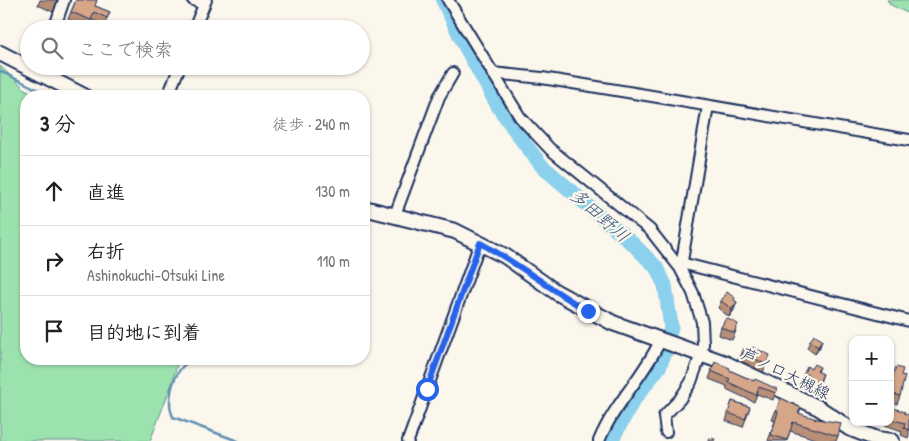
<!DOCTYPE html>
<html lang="ja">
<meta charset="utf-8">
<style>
body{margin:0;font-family:"Patrick Hand","Klee One",sans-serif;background:#f6f6f6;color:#222}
.controls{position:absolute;right:15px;bottom:15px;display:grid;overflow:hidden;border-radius:10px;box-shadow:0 1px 4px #0004}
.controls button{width:45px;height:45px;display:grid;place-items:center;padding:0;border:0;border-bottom:1px solid #e0e0e0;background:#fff;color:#222;font:25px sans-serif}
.stop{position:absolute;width:15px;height:15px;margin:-11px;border:4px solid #2563eb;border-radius:50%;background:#fff}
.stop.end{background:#2563eb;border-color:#fff;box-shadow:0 1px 5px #0008}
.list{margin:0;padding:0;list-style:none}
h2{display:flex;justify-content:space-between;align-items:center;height:65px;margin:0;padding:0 20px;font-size:21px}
h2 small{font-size:16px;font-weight:400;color:#767676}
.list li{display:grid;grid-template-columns:32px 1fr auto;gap:15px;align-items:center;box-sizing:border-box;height:70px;padding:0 20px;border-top:1px solid #e0e0e0}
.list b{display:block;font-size:19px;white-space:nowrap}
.list p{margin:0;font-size:16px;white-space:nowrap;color:#767676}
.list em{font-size:16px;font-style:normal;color:#767676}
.icon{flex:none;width:28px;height:28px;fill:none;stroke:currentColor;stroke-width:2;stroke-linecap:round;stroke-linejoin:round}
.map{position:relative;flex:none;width:909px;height:441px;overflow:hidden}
.search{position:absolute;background:#fff;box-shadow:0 1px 4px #0004;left:20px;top:20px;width:350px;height:55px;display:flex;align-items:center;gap:12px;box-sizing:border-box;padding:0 18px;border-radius:28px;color:#767676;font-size:19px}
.panel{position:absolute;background:#fff;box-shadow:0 1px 4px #0004;left:20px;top:90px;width:350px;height:275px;border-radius:20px}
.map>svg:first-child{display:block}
</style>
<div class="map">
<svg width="909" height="441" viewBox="0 0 909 441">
<rect width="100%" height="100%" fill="#fbf7ec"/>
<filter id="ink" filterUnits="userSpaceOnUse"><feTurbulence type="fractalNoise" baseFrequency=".02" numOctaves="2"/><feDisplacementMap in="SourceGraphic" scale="10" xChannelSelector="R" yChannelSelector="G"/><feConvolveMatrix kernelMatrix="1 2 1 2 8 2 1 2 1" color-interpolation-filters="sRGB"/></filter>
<g filter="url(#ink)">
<g fill="#9ce2ae" stroke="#5c8886">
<polygon points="887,0 909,0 909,14 891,5"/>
<polygon points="0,66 25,89 37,96 26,96 26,359 178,359 173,381 150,441 0,441"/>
</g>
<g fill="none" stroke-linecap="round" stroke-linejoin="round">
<g stroke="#5e90b3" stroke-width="2.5">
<polyline points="0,71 51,96"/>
<path d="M193,359c-3,2 -7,4 -10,7 -11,12 -17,36 -10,51l65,24"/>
</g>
<polyline stroke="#8bd0ec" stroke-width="15" points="443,0 465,46 498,106 524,143 542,166 634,245 656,267 665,285 671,327 665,352 659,367 633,401 611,441"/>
<defs>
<g id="minor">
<polyline points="193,0 204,4"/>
<polyline points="448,0 520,117 550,149 650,230 680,268 693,293 702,322 703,344 701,354 691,382 680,399 664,416 666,432"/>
<polyline points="54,29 64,0"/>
<polyline points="194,29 206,0"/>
<polyline points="492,73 542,78 646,95 909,140"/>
<polyline points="168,96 180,66"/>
<polyline points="395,215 439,97 453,73"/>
<polyline points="681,263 909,321"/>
<polyline points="681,267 708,106"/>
<polyline points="408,441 480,243"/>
<path d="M599,441c15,-37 45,-65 61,-100"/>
</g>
<g id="major">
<polyline points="0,53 84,96"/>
<polyline points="364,208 455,231 505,256 556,292 613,323 725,363 819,408 849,428 877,439 892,441"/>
</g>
</defs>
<use href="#minor" stroke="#1b2f5e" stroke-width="14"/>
<use href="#major" stroke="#1b2f5e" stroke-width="18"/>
<use href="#minor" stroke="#fbf7ec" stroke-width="10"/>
<use href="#major" stroke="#fbf7ec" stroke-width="14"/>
</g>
<g fill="#b88f76" stroke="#1b2f5e">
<polygon points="40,0 57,0 53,12 38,5"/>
<polygon points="76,0 95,6 110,12 104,25 92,20 88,28 68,19"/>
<polygon points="734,300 734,310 729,317 718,308 721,301"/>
<polygon points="721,327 736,331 732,340 719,335"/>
<polygon points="810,341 820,347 815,354 807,348"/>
<polygon points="742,353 767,363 763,372 739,360"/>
<polygon points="715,362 729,370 754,381 777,389 773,400 757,394 754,402 726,389 727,386 709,379"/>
<polygon points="820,367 818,372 823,374 819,385 822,387 817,397 807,393 810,385 801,380 804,373 811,369"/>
<polygon points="901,375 900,396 897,404 891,403 890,405 890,382"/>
<polygon points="732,401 750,407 743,427 726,421"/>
<polygon points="801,408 799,413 838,436 836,441 822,441 790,431 787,441 768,441 775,421 772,420 776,410"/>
<polygon points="853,408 853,419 851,418"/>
<polygon points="890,408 909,415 909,435 908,438 901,435 902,431 885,425 885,422 890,422"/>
<polygon points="861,422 874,422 873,426"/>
</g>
<g fill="#967460" stroke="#1b2f5e">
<polygon points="737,302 734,310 729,317 732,309"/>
<polygon points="822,340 820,347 815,354 818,347"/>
</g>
<g fill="#d6a689" stroke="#1b2f5e">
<polygon points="76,0 97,0 95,6 110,12 107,18 94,12 91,20 71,12"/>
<polygon points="727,292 735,298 734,300 737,302 732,309 721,301"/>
<polygon points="726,318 738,324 734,333 721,327"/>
<polygon points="814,335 822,340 818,347 810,341"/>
<polygon points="752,347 770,355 766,364 742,353 744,348 750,351"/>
<polygon points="715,362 730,368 729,370 754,381 755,379 777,389 776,393 759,387 756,395 728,382 730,379 711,371"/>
<polygon points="814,364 820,367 817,371 823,374 818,385 822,387 820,390 810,385 813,378 804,373 807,366 811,369"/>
<polygon points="896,367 903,369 901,375 905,376 900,396 893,394 892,401 890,401 890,383"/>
<polygon points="781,398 801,408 798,413 817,419 841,423 838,436 793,422 787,440 771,435 778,412 776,410"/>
<polygon points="732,401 750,407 745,419 728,413"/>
<polygon points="891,407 905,412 904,413 909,415 909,430 904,428 905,423 890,419"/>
<polygon points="709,438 715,439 714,441 709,441"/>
</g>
</g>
<g fill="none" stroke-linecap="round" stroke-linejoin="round" filter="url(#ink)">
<path stroke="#2563eb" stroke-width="6" d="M427,389l53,-146c38,20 71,47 108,68"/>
</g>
<g text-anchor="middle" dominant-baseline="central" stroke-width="4.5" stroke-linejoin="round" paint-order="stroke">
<g font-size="16" fill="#1b2f5e" stroke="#fbf7ec">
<text transform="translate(786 373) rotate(26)">芦ノ口大槻線</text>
</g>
<g font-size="18" font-style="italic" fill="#375782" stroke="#fbf7ec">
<text transform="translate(600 215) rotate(41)">多田野川</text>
</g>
</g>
</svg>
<div class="controls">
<button>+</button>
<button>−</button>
</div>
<div class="stop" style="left:427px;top:389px"></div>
<div class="stop end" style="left:588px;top:311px"></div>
<div class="search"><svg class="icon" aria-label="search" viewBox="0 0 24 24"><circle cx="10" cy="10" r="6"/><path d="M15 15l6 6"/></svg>ここで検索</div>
<section class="panel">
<h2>3 分<small>徒歩 · 240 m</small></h2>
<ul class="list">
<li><svg class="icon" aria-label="ahead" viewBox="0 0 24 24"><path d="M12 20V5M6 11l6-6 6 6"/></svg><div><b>直進</b></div><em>130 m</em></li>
<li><svg class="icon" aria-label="right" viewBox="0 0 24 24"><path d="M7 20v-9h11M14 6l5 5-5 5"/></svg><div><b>右折</b><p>Ashinokuchi-Otsuki Line</p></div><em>110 m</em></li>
<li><svg class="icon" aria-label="arrive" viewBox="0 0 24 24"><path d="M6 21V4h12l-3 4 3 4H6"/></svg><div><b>目的地に到着</b></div></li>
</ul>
</section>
</div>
